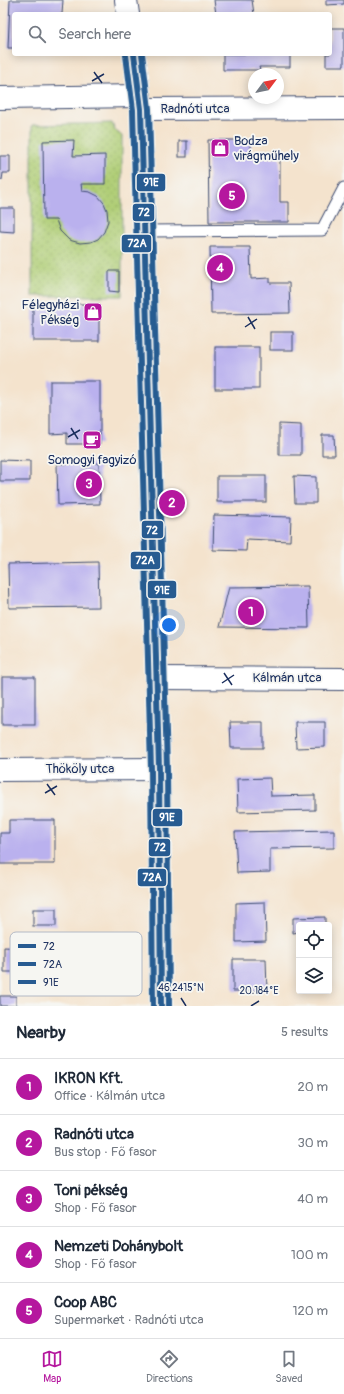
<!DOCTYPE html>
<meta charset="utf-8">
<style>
body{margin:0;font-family:Pangolin,sans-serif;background:#f6f6f7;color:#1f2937}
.controls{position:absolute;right:12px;bottom:12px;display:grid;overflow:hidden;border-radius:4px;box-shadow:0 2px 10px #0003}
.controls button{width:36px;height:36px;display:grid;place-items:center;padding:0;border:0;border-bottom:1px solid #e0e1e3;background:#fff;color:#1f2937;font:20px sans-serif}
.compass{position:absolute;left:248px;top:68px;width:36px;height:36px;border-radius:50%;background:#fff;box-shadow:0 2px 10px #0003;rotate:58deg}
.you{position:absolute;left:169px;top:625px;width:14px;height:14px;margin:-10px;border:3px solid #fff;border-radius:50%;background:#1a73e8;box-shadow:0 0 0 6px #1a73e833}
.badge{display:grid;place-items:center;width:26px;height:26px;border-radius:50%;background:#b5179e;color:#fff;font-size:13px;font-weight:700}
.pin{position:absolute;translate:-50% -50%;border:2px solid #fff;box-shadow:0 1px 4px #0006}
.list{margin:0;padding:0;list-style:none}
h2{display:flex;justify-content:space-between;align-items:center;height:52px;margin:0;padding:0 16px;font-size:17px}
h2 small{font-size:13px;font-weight:400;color:#747a83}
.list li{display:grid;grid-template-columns:26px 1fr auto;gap:12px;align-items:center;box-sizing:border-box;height:56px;padding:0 16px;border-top:1px solid #e0e1e3}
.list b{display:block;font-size:15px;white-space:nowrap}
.list p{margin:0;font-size:13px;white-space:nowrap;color:#747a83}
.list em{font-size:13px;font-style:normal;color:#747a83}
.icon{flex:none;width:22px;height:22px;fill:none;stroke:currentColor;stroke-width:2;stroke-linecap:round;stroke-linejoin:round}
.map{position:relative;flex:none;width:344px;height:1006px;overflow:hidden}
.search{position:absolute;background:#fff;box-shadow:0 2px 10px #0003;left:12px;right:12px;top:12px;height:44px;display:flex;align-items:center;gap:10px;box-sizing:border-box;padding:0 14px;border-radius:4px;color:#747a83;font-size:15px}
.sheet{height:332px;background:#fff}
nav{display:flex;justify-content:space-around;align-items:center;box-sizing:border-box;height:56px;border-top:1px solid #e0e1e3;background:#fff;font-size:11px;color:#747a83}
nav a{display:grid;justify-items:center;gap:2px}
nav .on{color:#b5179e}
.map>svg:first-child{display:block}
</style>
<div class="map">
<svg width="344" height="1006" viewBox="0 0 344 1006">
<defs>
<pattern id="garden-dots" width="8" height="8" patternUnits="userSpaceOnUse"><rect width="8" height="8" fill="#afcd74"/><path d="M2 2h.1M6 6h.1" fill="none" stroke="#96b067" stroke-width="1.8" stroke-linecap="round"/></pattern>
</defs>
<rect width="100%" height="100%" fill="#f6f6f2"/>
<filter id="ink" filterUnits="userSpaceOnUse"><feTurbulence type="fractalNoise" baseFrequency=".025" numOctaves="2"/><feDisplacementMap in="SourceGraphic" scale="8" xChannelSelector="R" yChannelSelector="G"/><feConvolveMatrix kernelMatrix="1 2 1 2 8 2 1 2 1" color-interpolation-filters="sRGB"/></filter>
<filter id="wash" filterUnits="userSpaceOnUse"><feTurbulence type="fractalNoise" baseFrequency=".012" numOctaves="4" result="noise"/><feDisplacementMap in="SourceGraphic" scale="16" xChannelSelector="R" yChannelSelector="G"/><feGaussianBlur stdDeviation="0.9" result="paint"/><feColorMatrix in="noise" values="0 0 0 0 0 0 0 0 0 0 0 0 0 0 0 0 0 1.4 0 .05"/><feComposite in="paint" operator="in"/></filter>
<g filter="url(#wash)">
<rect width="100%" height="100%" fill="#f4e3cd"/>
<polygon fill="url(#garden-dots)" stroke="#657e69" points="112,123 115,130 122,136 122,296 32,296 32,125"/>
<g id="blocks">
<g fill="#bab1ee">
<polygon points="10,0 63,0 62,14 14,14 14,48 8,48"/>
<polygon points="214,0 252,0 254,14 216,14"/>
<polygon points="326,0 344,0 344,4 326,5"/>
<polygon points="330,28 344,28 344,66 326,66 326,54 330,54"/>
<polygon points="223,54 290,54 290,67 259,67 260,70 223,70"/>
<polygon points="74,140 73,156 105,155 105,184 81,184 82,191 90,192 98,196 104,203 107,210 108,221 104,232 98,239 91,242 80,243 69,240 60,231 56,220 44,220 43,141"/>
<polygon points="208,140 251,140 251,158 280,158 280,202 289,202 289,222 209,222"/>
<rect x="179" y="141" width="8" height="16"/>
<polygon points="0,156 10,156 10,173 3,173 2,180 0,180"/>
<polygon points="0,208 14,208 14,232 0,231"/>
<polygon points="210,247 250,247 251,279 270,278 270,283 289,283 290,313 211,314"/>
<polygon points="109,271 119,271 119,292 109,291"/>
<rect x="33" y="304" width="66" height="37"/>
<rect x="270" y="332" width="23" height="18"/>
<rect x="215" y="347" width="44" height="42"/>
<polygon points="50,381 100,381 100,444 67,444 67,433 50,434"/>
<polygon points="279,424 301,425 301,455 279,455"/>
<polygon points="322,435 334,435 335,455 322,455"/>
<polygon points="0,460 30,461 30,481 0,481"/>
<polygon points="99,463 100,504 58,505 57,464"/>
<rect x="217" y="476" width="49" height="26"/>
<polygon points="294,476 316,477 316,503 295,503"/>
<polygon points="214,515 291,517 290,541 247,539 246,551 213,550"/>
<polygon points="98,562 99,607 9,608 8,564"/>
<polygon points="308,586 309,628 219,627 229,587"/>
<rect x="2" y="677" width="33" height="48"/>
<polygon points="230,722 263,722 263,748 231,748"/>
<polygon points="295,722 325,722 325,747 296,748"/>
<polygon points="270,778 271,796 315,795 315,810 238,812 237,779"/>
<polygon points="9,820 55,820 55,864 0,864 0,833 9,833"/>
<polygon points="334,830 334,848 270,849 270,872 237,873 235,832"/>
<polygon points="265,902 266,941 236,942 236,903"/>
<rect x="33" y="909" width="23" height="17"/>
<polygon points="325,917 325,925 299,925 299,932 293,933 293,918"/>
<polygon points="4,947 22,948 22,972 4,972"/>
<polygon points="233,959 266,959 267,991 233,991"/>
<rect x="0" y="996" width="16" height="10"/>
</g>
</g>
</g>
<g filter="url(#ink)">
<use href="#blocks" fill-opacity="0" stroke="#3c4a6f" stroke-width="1"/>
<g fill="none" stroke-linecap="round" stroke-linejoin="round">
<defs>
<polyline id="service" points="145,231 322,230 344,188"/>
<g id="minor">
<polyline points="0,98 140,96"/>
<polyline points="141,109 344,108"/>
<polyline points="157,678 344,679"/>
</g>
<g id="tertiary">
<polyline points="126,0 128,14"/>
<polyline points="134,54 141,109 159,769 161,1006"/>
<polyline points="0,770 159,769"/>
</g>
</defs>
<use href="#service" stroke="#3c4a6f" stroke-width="13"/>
<use href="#minor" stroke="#3c4a6f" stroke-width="24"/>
<use href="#tertiary" stroke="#3c4a6f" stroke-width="24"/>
<use href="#service" stroke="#fff" stroke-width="11"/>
<use href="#minor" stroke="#fff" stroke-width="22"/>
<use href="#tertiary" stroke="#fff" stroke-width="22"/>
<defs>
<polyline id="bus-1" points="134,54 141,109 159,769 161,1006"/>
<polyline id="bus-2" points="126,55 133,110 151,769 153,1006"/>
<polyline id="bus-3" points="142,54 149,109 167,769 169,1006"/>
</defs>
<use href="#bus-1" stroke="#f6f6f2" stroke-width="9"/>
<use href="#bus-2" stroke="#f6f6f2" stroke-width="9"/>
<use href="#bus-3" stroke="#f6f6f2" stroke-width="9"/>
<use href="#bus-1" stroke="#275b91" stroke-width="6"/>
<use href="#bus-2" stroke="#275b91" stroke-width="6"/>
<use href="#bus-3" stroke="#275b91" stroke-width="6"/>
</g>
</g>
<path fill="none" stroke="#1b2f5e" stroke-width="1.5" d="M94,72l8,11M92,81l12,-7M248,317l7,12M245,327l12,-8M71,428l7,11M68,437l12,-7M224,673l8,12M222,683l12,-8M47,784l8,11M45,793l12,-7M181,998l5,8M251,1006l8,-5"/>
<defs>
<symbol id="shop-square" viewBox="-11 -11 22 22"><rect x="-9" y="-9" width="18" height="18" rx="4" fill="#b5179e" stroke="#f6f6f2"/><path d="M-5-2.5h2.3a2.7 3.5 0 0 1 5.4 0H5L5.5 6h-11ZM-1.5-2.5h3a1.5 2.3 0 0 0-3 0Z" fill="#fff"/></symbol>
<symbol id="cafe-square" viewBox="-11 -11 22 22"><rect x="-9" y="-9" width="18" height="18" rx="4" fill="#b5179e" stroke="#f6f6f2"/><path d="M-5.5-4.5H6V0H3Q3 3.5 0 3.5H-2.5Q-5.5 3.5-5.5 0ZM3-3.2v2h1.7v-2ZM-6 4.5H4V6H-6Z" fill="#fff"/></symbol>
</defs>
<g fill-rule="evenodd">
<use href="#shop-square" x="209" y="137" width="22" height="22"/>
<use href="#shop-square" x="82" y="301" width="22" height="22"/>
<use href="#cafe-square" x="81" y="429" width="22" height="22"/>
</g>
<g text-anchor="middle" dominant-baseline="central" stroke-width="3.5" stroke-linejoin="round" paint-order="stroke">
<g font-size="13" fill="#1b2f5e" stroke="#f6f6f2">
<text x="195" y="109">Radnóti utca</text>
<text x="287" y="678">Kálmán utca</text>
<text x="80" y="769">Thököly utca</text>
</g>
<g font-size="13" fill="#1b2f5e" stroke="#f6f6f2" text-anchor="start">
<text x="234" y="141">Bodza<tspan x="234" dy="15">virágműhely</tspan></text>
<text x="79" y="305" text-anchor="end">Félegyházi<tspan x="79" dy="15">Pékség</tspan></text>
<text x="92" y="460" text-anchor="middle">Somogyi fagyizó</text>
</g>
</g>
<rect x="10" y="932" width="132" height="64" rx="6" fill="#f6f6f2" stroke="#b4bac6" stroke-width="1"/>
<rect x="18" y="944" width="18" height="4" fill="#275b91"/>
<rect x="18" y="962" width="18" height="4" fill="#275b91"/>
<rect x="18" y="980" width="18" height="4" fill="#275b91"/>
<g font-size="11" fill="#1b2f5e">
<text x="43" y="950">72</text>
<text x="43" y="968">72A</text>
<text x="43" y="986">91E</text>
</g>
<g font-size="10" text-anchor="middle" fill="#1b2f5e" stroke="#f6f6f2" stroke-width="3.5" stroke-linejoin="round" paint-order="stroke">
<text x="181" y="991">46.2415°N</text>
<text x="259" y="994">20.184°E</text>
</g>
<g stroke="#f6f6f2" stroke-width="1.5">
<rect x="136" y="173" width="30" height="19" rx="4" fill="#275b91"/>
<rect x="132" y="203" width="23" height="19" rx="4" fill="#275b91"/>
<rect x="121" y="234" width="31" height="19" rx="4" fill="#275b91"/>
<rect x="141" y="520" width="23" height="19" rx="4" fill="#275b91"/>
<rect x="130" y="551" width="31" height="19" rx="4" fill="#275b91"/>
<rect x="147" y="580" width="30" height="19" rx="4" fill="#275b91"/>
<rect x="152" y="808" width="31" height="19" rx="4" fill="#275b91"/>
<rect x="148" y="838" width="23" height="19" rx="4" fill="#275b91"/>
<rect x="137" y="868" width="30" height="19" rx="4" fill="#275b91"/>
</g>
<g font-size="11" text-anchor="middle" font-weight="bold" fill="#fff">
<text x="151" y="186">91E</text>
<text x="144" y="216">72</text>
<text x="137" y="247">72A</text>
<text x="152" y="534">72</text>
<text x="145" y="564">72A</text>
<text x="162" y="594">91E</text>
<text x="167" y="821">91E</text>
<text x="160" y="851">72</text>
<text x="152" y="881">72A</text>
</g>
</svg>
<div class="controls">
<button><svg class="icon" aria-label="locate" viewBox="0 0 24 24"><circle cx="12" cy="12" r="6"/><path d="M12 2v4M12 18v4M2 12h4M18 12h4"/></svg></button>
<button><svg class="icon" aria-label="layers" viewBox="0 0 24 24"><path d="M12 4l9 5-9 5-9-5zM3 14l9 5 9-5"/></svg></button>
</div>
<svg class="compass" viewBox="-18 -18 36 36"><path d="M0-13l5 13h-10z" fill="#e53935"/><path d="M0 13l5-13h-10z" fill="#747a83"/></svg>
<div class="you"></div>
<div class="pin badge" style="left:251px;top:612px">1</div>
<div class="pin badge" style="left:172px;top:503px">2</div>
<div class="pin badge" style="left:89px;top:484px">3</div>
<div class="pin badge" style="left:220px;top:268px">4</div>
<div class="pin badge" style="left:232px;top:196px">5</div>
<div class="search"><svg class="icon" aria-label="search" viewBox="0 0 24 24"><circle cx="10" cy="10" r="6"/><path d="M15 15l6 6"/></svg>Search here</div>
</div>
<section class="sheet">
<h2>Nearby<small>5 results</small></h2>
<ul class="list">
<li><span class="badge">1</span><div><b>IKRON Kft.</b><p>Office · Kálmán utca</p></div><em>20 m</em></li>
<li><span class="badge">2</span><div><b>Radnóti utca</b><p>Bus stop · Fő fasor</p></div><em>30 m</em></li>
<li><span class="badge">3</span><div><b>Toni pékség</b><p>Shop · Fő fasor</p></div><em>40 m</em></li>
<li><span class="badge">4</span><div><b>Nemzeti Dohánybolt</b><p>Shop · Fő fasor</p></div><em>100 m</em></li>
<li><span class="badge">5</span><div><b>Coop ABC</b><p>Supermarket · Radnóti utca</p></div><em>120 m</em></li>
</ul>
</section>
<nav>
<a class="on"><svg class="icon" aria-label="map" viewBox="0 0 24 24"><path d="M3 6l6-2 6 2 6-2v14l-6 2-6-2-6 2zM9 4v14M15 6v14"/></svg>Map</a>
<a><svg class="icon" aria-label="directions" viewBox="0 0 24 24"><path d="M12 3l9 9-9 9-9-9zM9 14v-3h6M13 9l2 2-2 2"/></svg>Directions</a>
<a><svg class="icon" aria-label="saved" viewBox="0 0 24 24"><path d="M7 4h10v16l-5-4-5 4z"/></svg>Saved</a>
</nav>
